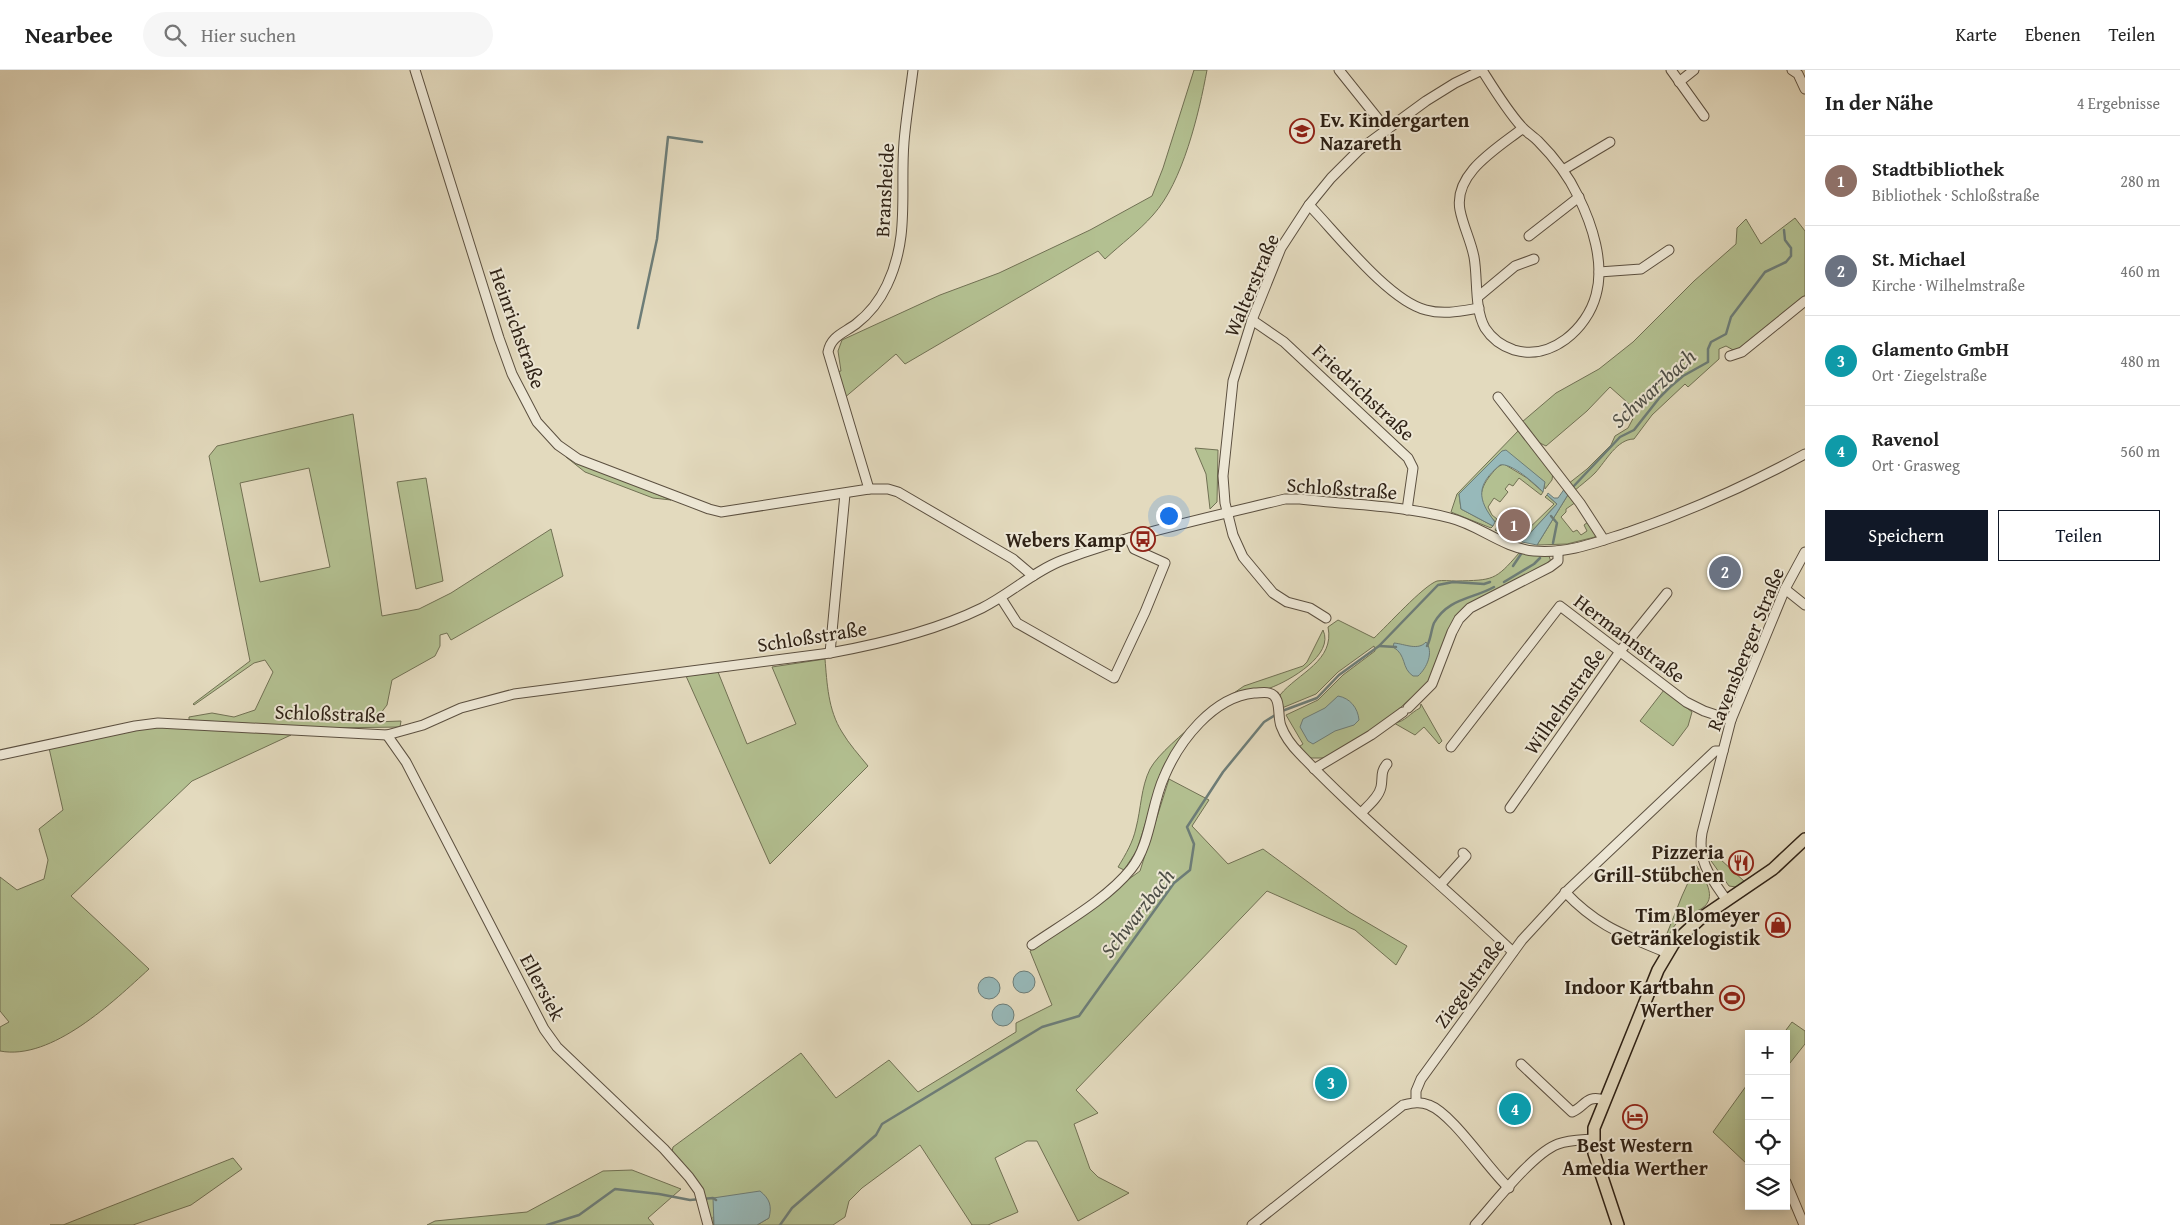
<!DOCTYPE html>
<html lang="de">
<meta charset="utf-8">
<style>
body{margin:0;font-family:"Gentium Book Plus",serif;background:#f6f6f6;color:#222}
.controls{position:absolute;right:15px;bottom:15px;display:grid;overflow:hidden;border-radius:0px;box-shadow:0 2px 12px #0003}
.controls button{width:45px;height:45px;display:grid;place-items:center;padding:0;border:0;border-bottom:1px solid #e0e0e0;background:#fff;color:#222;font:25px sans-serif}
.you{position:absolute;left:1168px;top:445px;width:18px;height:18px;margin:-12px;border:4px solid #fff;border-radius:50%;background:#1a73e8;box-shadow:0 0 0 8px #1a73e833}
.badge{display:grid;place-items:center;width:32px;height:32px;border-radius:50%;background:#111827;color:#fff;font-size:16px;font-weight:700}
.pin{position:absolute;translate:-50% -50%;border:2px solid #fff;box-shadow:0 1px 5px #0006}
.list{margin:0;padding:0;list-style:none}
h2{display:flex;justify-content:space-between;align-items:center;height:65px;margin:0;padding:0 20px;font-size:21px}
h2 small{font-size:16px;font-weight:400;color:#767676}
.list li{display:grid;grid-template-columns:32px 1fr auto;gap:15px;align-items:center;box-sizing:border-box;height:90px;padding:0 20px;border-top:1px solid #e0e0e0}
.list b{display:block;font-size:19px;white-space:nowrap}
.list p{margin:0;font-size:16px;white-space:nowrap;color:#767676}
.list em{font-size:16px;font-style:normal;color:#767676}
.actions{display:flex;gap:10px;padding:15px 20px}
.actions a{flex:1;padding:11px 0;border:1px solid #111827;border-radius:0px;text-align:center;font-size:18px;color:#111827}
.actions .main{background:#111827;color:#fff}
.icon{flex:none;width:28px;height:28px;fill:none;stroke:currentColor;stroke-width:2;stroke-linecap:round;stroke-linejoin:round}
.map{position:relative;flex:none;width:1805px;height:1155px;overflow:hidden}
header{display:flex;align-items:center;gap:30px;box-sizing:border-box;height:70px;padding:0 25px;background:#fff;border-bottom:1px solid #e0e0e0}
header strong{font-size:24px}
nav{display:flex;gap:28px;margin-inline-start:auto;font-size:18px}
.search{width:350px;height:45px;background:#f6f6f6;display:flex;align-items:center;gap:12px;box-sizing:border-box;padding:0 18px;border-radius:28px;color:#767676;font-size:19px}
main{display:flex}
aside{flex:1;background:#fff}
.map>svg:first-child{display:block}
</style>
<header>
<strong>Nearbee</strong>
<div class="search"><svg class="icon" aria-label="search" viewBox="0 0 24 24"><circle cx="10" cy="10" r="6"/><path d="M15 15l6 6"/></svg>Hier suchen</div>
<nav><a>Karte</a><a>Ebenen</a><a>Teilen</a></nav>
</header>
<main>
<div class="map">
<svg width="1805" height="1155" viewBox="0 0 1805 1155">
<rect width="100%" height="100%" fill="#e3dabe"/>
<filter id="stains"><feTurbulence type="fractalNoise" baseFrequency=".004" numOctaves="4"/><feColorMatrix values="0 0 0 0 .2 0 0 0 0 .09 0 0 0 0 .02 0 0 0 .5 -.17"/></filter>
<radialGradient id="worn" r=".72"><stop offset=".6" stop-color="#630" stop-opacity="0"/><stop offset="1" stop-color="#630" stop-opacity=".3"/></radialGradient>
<g fill="#b3c091" stroke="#717154" fill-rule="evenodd">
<path d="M1194,0h13c-8,43 -24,112 -54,145 -14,16 -32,29 -48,44l-7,-8 -193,113 -9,-10 -53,45 -7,-27 5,-1 -3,-20 4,-11 98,-45 59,-22 91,-43 62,-34 11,-28z"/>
<path d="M1795,148l10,13v65l-65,52 -5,3 -9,-5 -7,3v10l-31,28 -3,-3 -33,31 -18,24c-17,0 -28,22 -39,34 -6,6 -14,12 -21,18l-6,-7 19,-15 24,-24 4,-9 13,-8 9,-17 -27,-24 -23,24 -41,35 -8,-4 -16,-20 34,-29 43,-24 34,-27 61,-61 42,-37 1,-16 9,-9 15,25z"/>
<path d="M353,344l29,202 37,-7 32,-16 100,-64 12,47 -112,64 -4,-7 -7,2v11l-5,10 -43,24 -5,25 -13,17 27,-1 -1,6 -75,1 -136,-8v-3l23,-4 22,4 21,-7 18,-38 -8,-12 -11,3 -60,42 -1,-1 57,-43 -41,-205 8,-10zM309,398l21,99 -70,15 -20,-99z"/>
<polygon points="1519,360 1553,402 1552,410 1545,419 1544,412 1502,381 1459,424 1461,439 1493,456 1491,458 1451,442 1457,424"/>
<polygon points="1195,378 1218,380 1217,432 1210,439 1206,404"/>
<polygon points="566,387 671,430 653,428 585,402"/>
<path d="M1504,394l23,14 16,14 -2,3 -22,-17 -6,8 -4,-2 -4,5 3,3 -8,10 -6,-4 -6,9 4,8 5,4 -2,3c-13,-16 -20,-26 -6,-45 5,-6 8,-11 15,-13z"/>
<polygon points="426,408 443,511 416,519 397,412"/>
<polygon points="1569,423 1576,432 1566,439 1566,442 1561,447 1573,462 1577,460 1581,465 1587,461 1584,455 1588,452 1596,464 1595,467 1567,474 1537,475"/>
<polygon points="1547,425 1557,434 1522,472 1495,460 1500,453 1518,469 1554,434 1545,427"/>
<path d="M1519,483l30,3 2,6 -82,44 -39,75 -48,43 -55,34h-20l-10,-10 6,-4 -17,-29 32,-15 25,-25 32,-24 -1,-5 -36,26 -22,22 -34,14 -2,-13c18,-22 55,-34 48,-68l10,-7 36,18c13,-12 49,-52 63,-57 5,-1 14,0 19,0 37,-1 39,0 63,-28z"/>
<path d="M1323,560c12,25 -34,51 -53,58 -12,4 -26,4 -39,7l13,-9 59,-20 4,-4z"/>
<path d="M825,589c2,24 3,51 17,73 7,12 17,23 26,34l-98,98 -84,-188 32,-4 29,72 49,-20 -24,-57z"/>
<polygon points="1664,620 1692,642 1688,656 1673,676 1640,651"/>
<path d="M1421,634l21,37 -3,3 -15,-17 -9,8 -21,-12c11,-1 16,-10 26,-15z"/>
<path d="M1196,652l-36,55 -23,73 -13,20 -6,-3c8,-13 15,-25 18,-39 5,-19 5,-41 14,-59 8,-15 34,-36 46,-47z"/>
<path d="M158,656l133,9 -99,46 -121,115 78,73c-35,32 -97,92 -149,82v-24l9,-5 -9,-11v-134l17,13 27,-11 4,-19 -9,-31 24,-19 -14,-62 84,-19z"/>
<polygon points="1169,709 1209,730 1192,756 1228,794 1263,779 1349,842 1407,876 1396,895 1355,860 1267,821 1076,1020 1098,1043 1074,1054 1090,1099 1098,1107 1129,1123 1078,1151 1037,1071 1027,1071 995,1088 1018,1142 988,1155 972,1155 920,1075 862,1118 849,1131 845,1147 833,1155 757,1155 769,1148 713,1147 714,1155 710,1155 703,1120 672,1082 673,1077 801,983 836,1028 889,990 918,1022 1016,962 1016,953 1052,935 1030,881 1140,801"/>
<polygon points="1707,777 1745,812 1736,817 1729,816 1709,788"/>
<path d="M1696,795c8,13 23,33 5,44 -7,4 -15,6 -21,11 -9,7 -11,18 -18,26l20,-50z"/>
<polygon points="1792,952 1805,961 1805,974 1786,998 1786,964 1783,964"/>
<polygon points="1749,1012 1749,1094 1748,1095 1713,1062"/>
<polygon points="233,1088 242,1099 191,1135 133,1155 50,1155 63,1155"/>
<polygon points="632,1100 681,1119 648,1148 654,1155 427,1155 435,1151 527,1142 603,1101"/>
</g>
<g fill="#97b9ba" stroke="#6d7d78">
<path d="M1506,380l39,32 -2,10c-8,-8 -32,-30 -43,-27 -24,20 -23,34 -5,57l-2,4 -32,-17 -2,-15 43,-43z"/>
<polygon points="1565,418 1569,423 1537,475 1522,472 1557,434 1547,425 1548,423 1554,428 1558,428"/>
<path d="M1426,572c8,10 1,26 -8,34h-5c-12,-8 -6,-21 -20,-29l1,-4c11,1 24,8 32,-1z"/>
<path d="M1338,626c12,2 20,12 21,24l-5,5 -19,6 -22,13 -5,-3 -8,-14 3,-8 22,-11z"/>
<circle cx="1024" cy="912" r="11"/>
<circle cx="989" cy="918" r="11"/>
<circle cx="1003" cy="945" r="11"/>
<path d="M760,1121c10,8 12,15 9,27l-12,7h-43l-1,-27z"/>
</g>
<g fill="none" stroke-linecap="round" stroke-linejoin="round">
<g stroke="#6d7d78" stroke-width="2.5">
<polyline points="638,258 657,169 668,67 702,72"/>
<polyline points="1572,418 1620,367 1634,360 1660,327 1670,317 1683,306 1708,292 1708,279 1711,272 1726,264 1731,247 1765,202 1786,192 1791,186 1791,178 1785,170 1784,160"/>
<polyline points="1551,446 1557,453 1553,473"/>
<polyline points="1513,496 1523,481"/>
<polyline points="1504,512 1534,494 1540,488"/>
<polyline points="1379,576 1396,577"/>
<path d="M1427,576c4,-7 4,-16 7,-23 14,-25 39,-24 60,-36"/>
<polyline points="1282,641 1317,628 1339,605 1379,576 1438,515 1453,512 1484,514 1490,512"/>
<polyline points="547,1155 579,1145 615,1119 659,1124 690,1130 713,1128 716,1130"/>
<polyline points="780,1155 792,1138 876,1065 882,1054 1042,957 1079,946 1174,813 1190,800 1194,774 1187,757 1223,702 1264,652 1277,644"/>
</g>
<defs>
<g id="minor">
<polyline points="415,0 499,268 512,304 537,352 558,375 578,389 709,439 721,442 869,419 888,419 898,422 1013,489 1033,506"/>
<polyline points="1339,0 1387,60"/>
<polyline points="1671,0 1704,46"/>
<polyline points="1792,0 1798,4 1805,19"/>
<polyline points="1679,12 1694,0"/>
<polyline points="1563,100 1610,72"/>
<path d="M1309,135c28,29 80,96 117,105 18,5 35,1 53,-2"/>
<polyline points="1529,166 1579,127"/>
<polyline points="1599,202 1641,199 1669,180"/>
<polyline points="1479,226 1515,196 1534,189"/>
<polyline points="1252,250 1284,272 1408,388 1413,398 1407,440"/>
<polyline points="1730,286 1742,282 1805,231"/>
<polyline points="1498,327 1580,433 1604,470"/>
<path d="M869,419l-41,-137c3,-16 16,-19 28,-28 13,-10 24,-24 31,-39 23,-48 13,-93 17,-143 2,-24 6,-48 9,-72"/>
<polyline points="1785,519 1805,535"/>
<polyline points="1001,528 1017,553 1114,608 1145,542 1165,493 1134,479 1129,468"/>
<path d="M1326,548l-16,-10 -23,-6 -14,-9 -30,-36 -10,-22 -8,-32 -2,-27 10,-95 19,-61 29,-72 28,-43 22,-27 28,-28 67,-49 29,-18 27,-13c12,19 24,39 39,56 5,6 12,10 17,15 16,16 30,34 40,55 14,28 27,67 18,99 -9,34 -45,66 -82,55 -12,-4 -22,-11 -29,-22 -11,-20 -7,-49 -11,-71 -3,-16 -11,-31 -14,-47 -7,-37 38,-62 63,-82"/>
<polyline points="830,583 845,424"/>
<polyline points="1408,638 1432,614 1452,562 1459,549 1470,538 1550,497 1558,491 1558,481"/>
<polyline points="387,665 406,692 544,959 557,977 664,1079 689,1107 699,1121 708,1155"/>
<polyline points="1451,677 1560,536 1686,632 1704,641 1731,650"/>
<path d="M0,685l135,-29 23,-3 229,12 36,-10 38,-17 53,-14 316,-41c50,-9 105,-22 152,-45 28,-14 52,-37 81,-48 72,-27 147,-43 222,-61h15c49,6 101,6 150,19 29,7 53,30 84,33 34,3 63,-9 95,-19 61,-21 119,-47 176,-78"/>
<polyline points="1314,699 1371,665 1403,642"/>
<polyline points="1510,738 1621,580 1667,523"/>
<path d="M1361,743c7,-7 18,-16 20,-26 2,-9 -1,-15 6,-23"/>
<polyline points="1440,815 1466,786 1463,783"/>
<path d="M1565,822c33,35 60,43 102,61"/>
<path d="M1727,831c-15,-22 -30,-39 -25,-68l29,-113 54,-131 20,-37"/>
<path d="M1032,875c32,-22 75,-46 99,-76 20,-25 20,-64 33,-92 15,-36 49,-80 90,-84 5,0 11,-1 15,0 13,3 8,23 12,33 4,11 11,20 19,28 67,70 143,131 213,198"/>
<path d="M1521,994l51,48c13,-5 14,-18 32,-12"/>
<polyline points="1416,1032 1416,1021 1421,1009 1522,870 1569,819 1715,681 1723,681"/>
<polyline points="1786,1112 1804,1155"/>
<path d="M1252,1155l151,-120c9,-2 17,-4 26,0 24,9 59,64 80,83"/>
<path d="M1475,1155c19,-21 58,-72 83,-81 11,-4 24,-4 35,-5"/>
</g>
<polyline id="major" points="1618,1155 1594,1083 1594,1058 1658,900 1674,873 1701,848 1773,799 1805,769"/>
</defs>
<use href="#minor" stroke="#5c5040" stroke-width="11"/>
<use href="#major" stroke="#2f2216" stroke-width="14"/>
<use href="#minor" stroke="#ede7d5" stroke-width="9"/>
<use href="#major" stroke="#e3dabe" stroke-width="11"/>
</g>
<defs>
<symbol id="school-ring" viewBox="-11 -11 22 22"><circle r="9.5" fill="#ede7d5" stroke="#8f2418" stroke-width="1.5"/><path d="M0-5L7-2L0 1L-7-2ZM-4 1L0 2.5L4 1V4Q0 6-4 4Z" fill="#8f2418"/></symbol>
<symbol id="bus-ring" viewBox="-11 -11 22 22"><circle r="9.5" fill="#ede7d5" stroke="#8f2418" stroke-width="1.5"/><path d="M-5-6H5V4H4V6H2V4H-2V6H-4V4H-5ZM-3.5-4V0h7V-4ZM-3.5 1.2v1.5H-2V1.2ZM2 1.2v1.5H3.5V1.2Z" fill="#8f2418"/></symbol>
<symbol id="restaurant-ring" viewBox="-11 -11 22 22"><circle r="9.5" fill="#ede7d5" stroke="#8f2418" stroke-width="1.5"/><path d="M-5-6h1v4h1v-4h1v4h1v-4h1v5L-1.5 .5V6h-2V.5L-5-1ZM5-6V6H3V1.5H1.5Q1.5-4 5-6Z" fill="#8f2418"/></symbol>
<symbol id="shop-ring" viewBox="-11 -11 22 22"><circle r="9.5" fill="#ede7d5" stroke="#8f2418" stroke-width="1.5"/><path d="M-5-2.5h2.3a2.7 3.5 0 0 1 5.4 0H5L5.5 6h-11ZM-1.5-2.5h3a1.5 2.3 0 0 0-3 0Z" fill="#8f2418"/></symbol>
<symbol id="stadium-ring" viewBox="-11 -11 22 22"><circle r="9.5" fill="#ede7d5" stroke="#8f2418" stroke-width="1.5"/><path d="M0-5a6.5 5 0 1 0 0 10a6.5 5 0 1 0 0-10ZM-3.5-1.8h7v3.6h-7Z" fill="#8f2418"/></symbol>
<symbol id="hotel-ring" viewBox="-11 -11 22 22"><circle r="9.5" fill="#ede7d5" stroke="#8f2418" stroke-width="1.5"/><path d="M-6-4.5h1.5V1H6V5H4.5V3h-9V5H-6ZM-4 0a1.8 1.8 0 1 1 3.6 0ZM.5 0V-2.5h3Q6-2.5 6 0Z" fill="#8f2418"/></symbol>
</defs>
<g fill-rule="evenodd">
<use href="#school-ring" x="1288" y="47" width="28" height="28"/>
<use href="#bus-ring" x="1129" y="455" width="28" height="28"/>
<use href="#restaurant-ring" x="1727" y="779" width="28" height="28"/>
<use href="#shop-ring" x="1764" y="841" width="28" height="28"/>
<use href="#stadium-ring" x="1718" y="914" width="28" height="28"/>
<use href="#hotel-ring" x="1621" y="1033" width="28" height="28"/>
</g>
<g text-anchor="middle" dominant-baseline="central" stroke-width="4" stroke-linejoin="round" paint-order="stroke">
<g font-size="20" font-weight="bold" fill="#2f2216" stroke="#ede7d5" text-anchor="end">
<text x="1320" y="49" text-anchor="start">Ev. Kindergarten<tspan x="1320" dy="23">Nazareth</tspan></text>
<text x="1126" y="469">Webers Kamp</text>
<text x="1724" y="781">Pizzeria<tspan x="1724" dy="23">Grill-Stübchen</tspan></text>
<text x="1760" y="844">Tim Blomeyer<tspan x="1760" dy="23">Getränkelogistik</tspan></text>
<text x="1714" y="916">Indoor Kartbahn<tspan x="1714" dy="23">Werther</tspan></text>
<text x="1635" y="1074" text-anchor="middle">Best Western<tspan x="1635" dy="23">Amedia Werther</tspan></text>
</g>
<g font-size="20" fill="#2f2216" stroke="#ede7d5">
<text transform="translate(884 120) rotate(-87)">Bransheide</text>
<text transform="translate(1251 215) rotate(-67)">Walterstraße</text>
<text transform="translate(518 258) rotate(70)">Heinrichstraße</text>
<text transform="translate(1364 322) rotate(43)">Friedrichstraße</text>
<text transform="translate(1342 418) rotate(4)">Schloßstraße</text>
<text transform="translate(812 566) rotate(-9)">Schloßstraße</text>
<text transform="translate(1630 568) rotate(37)">Hermannstraße</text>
<text transform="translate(1745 579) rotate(-68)">Ravensberger Straße</text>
<text transform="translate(1564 631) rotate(-55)">Wilhelmstraße</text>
<text transform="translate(330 643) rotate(2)">Schloßstraße</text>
<text transform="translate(1469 913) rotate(-54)">Ziegelstraße</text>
<text transform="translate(543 917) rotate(62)">Ellersiek</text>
</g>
<g font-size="21" font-style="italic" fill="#4e4f47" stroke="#ede7d5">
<text transform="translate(1653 318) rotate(-42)">Schwarzbach</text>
<text transform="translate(1137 843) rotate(-52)">Schwarzbach</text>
</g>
</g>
<rect width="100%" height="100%" filter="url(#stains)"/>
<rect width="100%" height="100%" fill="url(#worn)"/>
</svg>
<div class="controls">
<button>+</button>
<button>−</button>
<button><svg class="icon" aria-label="locate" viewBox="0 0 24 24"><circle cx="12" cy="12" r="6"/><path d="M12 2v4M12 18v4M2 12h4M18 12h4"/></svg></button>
<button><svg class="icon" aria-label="layers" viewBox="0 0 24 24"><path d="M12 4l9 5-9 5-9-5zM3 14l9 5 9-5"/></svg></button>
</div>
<div class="you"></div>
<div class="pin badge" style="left:1514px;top:455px;background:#8d6e63">1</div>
<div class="pin badge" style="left:1725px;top:502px;background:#6b7280">2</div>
<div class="pin badge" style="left:1331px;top:1013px;background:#0f9aa8">3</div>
<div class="pin badge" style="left:1515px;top:1039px;background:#0f9aa8">4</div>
</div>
<aside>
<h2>In der Nähe<small>4 Ergebnisse</small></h2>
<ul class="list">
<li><span class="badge" style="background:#8d6e63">1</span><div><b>Stadtbibliothek</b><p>Bibliothek · Schloßstraße</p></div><em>280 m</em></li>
<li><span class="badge" style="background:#6b7280">2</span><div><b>St. Michael</b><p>Kirche · Wilhelmstraße</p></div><em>460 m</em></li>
<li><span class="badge" style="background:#0f9aa8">3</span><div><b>Glamento GmbH</b><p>Ort · Ziegelstraße</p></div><em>480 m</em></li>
<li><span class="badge" style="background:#0f9aa8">4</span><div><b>Ravenol</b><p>Ort · Grasweg</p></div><em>560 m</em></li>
</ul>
<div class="actions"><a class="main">Speichern</a><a>Teilen</a></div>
</aside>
</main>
